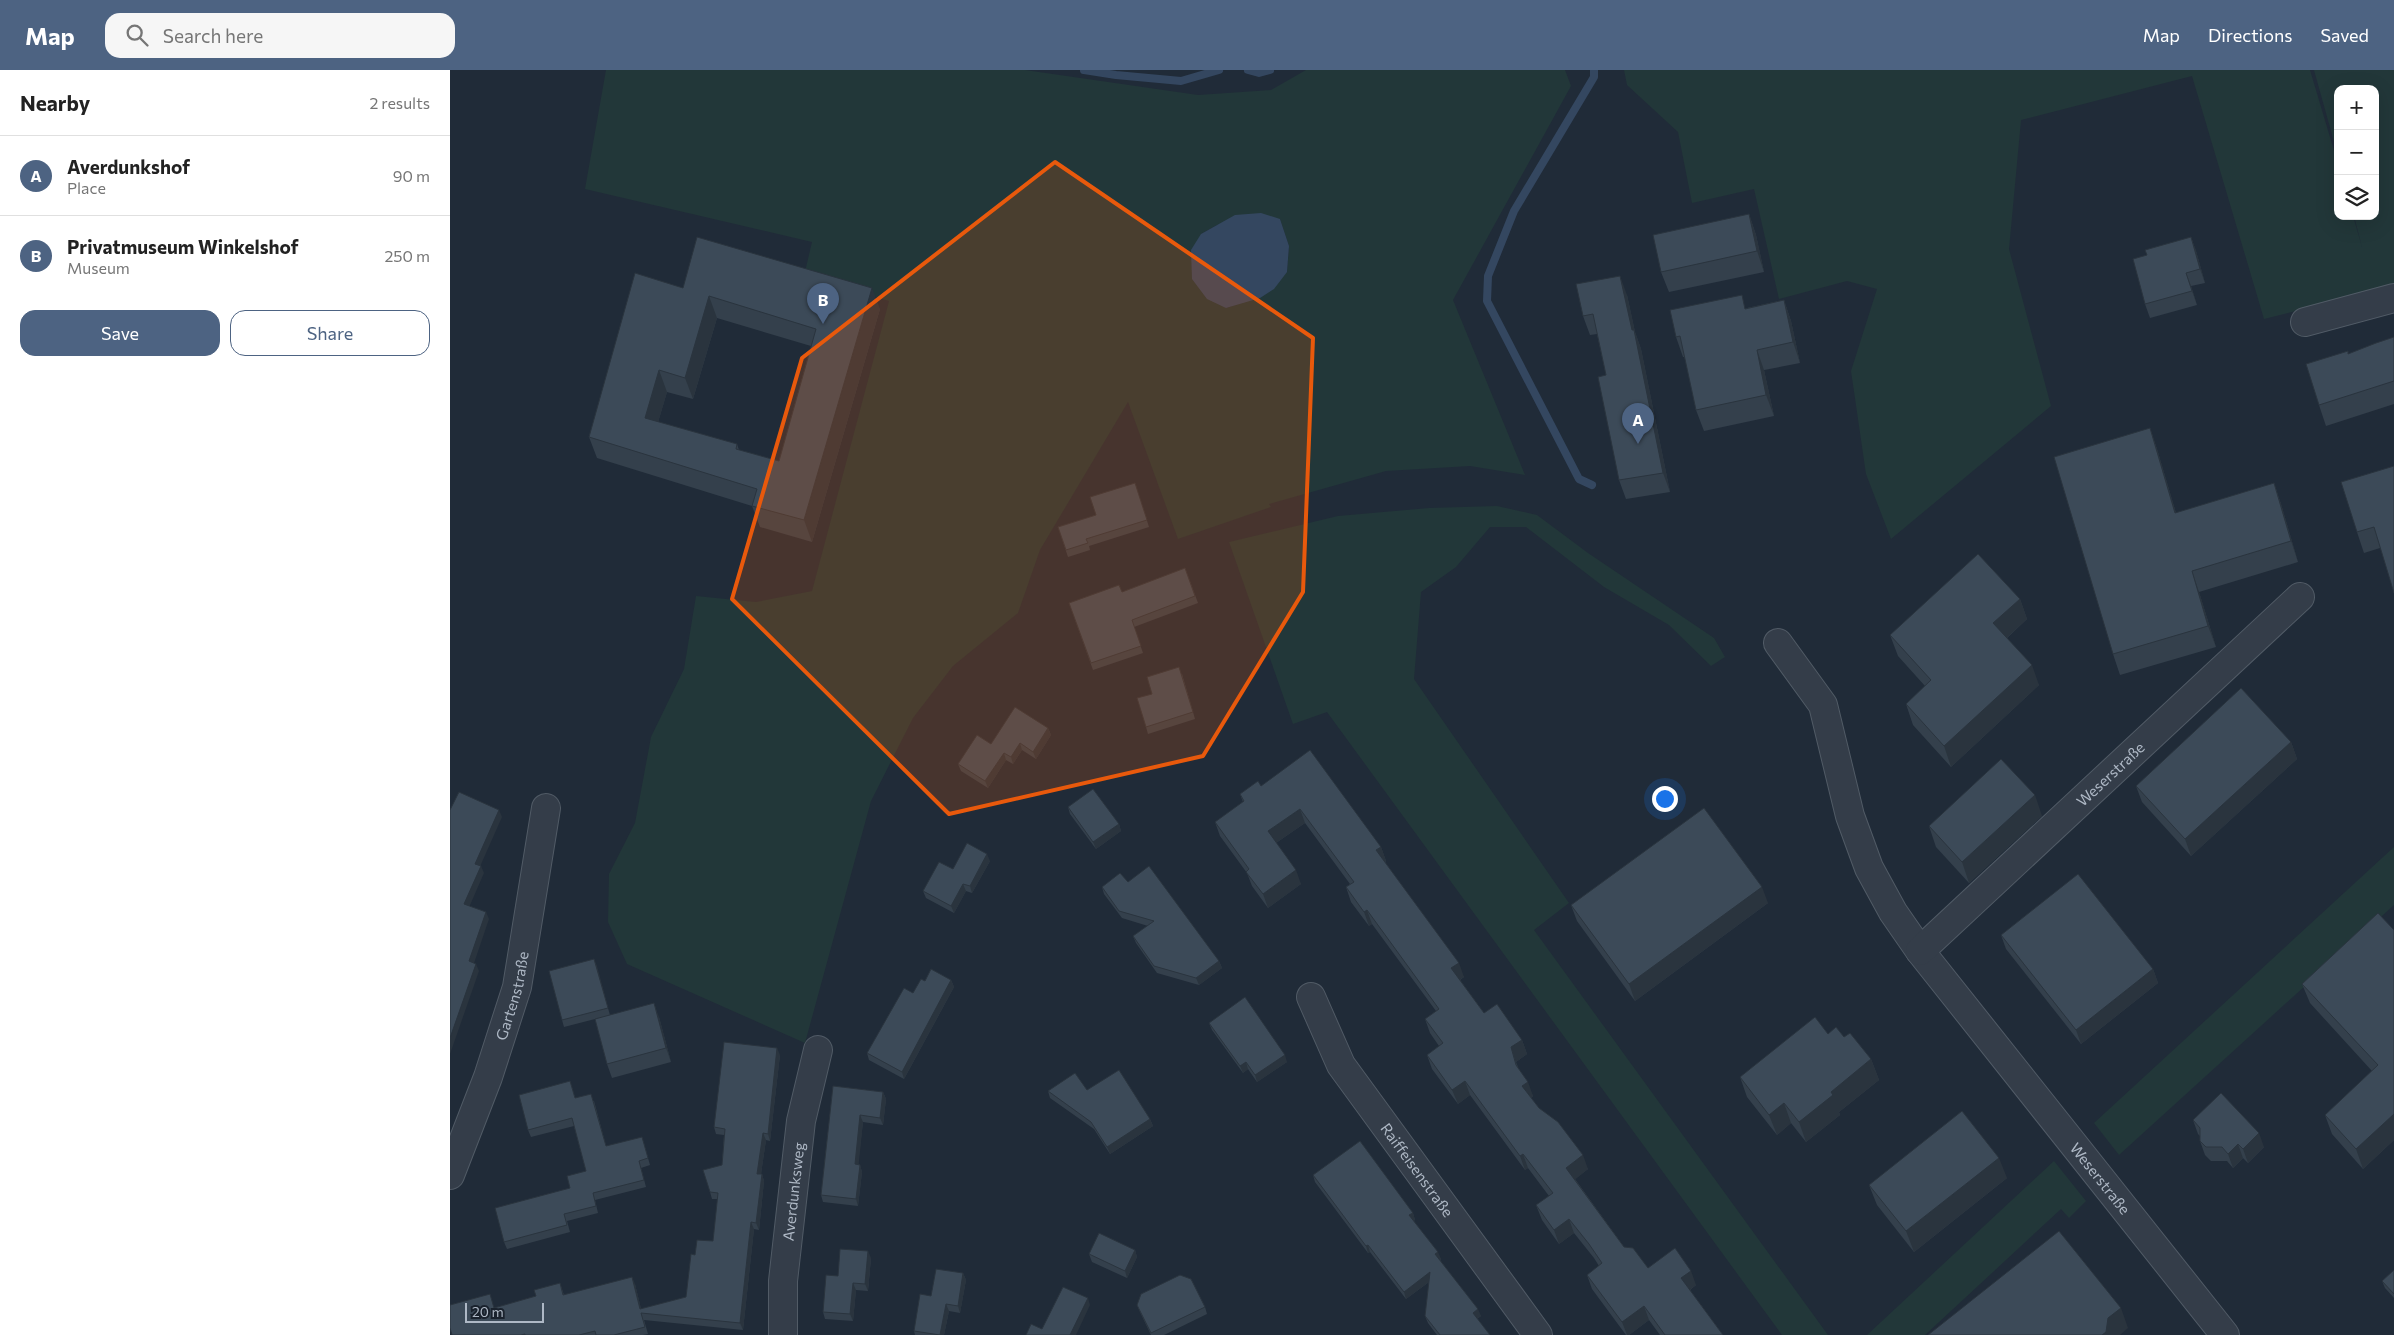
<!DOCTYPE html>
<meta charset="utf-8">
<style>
body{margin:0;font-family:Commissioner,sans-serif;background:#f6f6f6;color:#222}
.controls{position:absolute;right:15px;top:15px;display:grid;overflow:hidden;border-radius:10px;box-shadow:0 5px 20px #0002}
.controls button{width:45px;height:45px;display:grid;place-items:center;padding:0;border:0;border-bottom:1px solid #e0e0e0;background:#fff;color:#222;font:25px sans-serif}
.scale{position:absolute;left:15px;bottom:12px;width:79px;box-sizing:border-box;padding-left:5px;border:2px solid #aeb8c5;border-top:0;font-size:14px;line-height:18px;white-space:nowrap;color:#aeb8c5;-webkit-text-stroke:4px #1a222d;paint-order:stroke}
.you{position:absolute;left:1214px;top:728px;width:18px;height:18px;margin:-12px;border:4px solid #fff;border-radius:50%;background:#1a73e8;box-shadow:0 0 0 8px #1a73e833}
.badge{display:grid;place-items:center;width:32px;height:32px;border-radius:50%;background:#4d6382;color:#fff;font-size:16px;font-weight:700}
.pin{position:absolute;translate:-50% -41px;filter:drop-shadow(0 1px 2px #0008)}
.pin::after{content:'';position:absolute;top:26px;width:18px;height:15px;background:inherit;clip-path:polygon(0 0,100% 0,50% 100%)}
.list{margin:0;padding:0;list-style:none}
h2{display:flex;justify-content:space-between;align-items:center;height:65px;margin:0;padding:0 20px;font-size:21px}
h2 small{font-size:16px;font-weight:400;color:#767676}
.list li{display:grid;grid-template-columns:32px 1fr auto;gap:15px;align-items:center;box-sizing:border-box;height:80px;padding:0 20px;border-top:1px solid #e0e0e0}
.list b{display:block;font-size:19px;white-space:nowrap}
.list p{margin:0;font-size:16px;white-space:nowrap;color:#767676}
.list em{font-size:16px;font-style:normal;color:#767676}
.actions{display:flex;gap:10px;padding:15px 20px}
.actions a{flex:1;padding:11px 0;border:1px solid #4d6382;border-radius:15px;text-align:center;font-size:18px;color:#4d6382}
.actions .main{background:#4d6382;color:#fff}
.icon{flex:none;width:28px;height:28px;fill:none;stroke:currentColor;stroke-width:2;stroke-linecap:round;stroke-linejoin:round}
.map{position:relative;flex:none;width:1944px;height:1265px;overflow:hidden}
header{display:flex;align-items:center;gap:30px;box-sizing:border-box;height:70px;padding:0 25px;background:#4d6382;color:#fff}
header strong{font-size:24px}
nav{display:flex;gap:28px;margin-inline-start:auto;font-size:18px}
.search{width:350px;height:45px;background:#f6f6f6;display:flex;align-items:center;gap:12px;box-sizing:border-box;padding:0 18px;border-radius:15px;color:#767676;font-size:19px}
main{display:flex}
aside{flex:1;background:#fff}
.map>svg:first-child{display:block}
</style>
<header>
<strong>Map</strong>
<div class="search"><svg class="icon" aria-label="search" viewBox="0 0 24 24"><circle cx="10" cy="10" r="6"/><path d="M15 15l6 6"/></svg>Search here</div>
<nav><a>Map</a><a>Directions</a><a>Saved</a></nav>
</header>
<main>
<aside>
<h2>Nearby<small>2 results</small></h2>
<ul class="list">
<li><span class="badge">A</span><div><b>Averdunkshof</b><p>Place</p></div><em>90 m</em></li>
<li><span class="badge">B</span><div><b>Privatmuseum Winkelshof</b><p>Museum</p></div><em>250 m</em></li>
</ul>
<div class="actions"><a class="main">Save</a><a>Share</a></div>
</aside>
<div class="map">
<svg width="1944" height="1265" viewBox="0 0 1944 1265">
<rect width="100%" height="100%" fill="#202b38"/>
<g fill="#223739" fill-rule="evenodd">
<path d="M156,0h419l173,25 73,-5 35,-20h259l6,16 -118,214 72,175 -55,-9 -84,5 -117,33 2,3 -93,32 -50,-137 -88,148 -22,63 -65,53 -40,52 -42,83 -66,242 -178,-79 -19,-42 1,-48 26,-51 16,-86 33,-68 12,-73 60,6 56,-11 77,-290 -85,-25 8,-34 -227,-53zM830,149l9,27 -2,26 -46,31 -15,5 -25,-74 16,-9z"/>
<polygon points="1174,0 1860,0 1888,94 1888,146 1903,146 1912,177 1904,146 1925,146 1925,19 1888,19 1888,86 1864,0 1944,0 1944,216 1814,249 1742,6 1571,50 1559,179 1601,336 1441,469 1416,404 1401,301 1427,219 1397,211 1329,229 1304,119 1242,133 1228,62 1177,15"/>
<polygon points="1047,436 1087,445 1138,483 1264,568 1275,587 1261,596 1219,555 1154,517 1076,457 1040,457 1006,497 971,522 964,609 1119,833 1084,860 1378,1265 1332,1265 877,642 843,654 779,472 888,446 979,438"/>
<polygon points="1944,777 1944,835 1669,1085 1644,1053"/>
<polygon points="1604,1091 1636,1131 1619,1148 1611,1139 1475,1265 1417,1265"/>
</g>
<polygon fill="#344760" points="811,143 830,149 839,176 837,202 824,219 810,228 776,238 757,229 742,209 741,180 751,164 785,145"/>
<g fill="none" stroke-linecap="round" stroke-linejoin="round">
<g stroke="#344760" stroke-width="8">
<polyline points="634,0 666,5 731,11 769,0"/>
<polyline points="798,0 809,3 820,0"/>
<polyline points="1142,415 1129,409 1037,231 1038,206 1064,141 1144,7 1144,0"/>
</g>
<defs>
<g id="minor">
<polyline points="1855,252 1944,228"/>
<path id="s1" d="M1328,573l45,62 27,111 19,52 24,44 27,39 305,384"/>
<path id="s2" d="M1470,881l380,-354"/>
<path id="s3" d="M861,927l30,68 197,270"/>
<path id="s4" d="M0,1105l38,-98 29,-90 29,-179"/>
<path id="s5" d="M333,1265v-54l18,-160 17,-71"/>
</g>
</defs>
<use href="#minor" stroke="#515b66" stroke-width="30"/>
<use href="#minor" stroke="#343d49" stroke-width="28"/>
</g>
<g fill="#34404c" fill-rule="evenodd">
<polygon points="1299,144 1306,165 1314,202 1219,222 1211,202"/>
<polygon points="1741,167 1746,181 1755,213 1741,216 1747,235 1700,248 1695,234 1697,185"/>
<path d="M233,218l197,21 -68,233 -52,-15 -8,-21 -155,-48 -8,-21zM267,248l94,28 -32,115 -40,-11 -2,-6 -79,-22 9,-30 26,7z"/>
<polygon points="1177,225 1185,262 1191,279 1220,422 1176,429 1169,410 1156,305 1147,264 1140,265 1133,246"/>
<polygon points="1334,230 1341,251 1350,293 1314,300 1324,346 1254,361 1246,340 1235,287 1233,287 1226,267 1297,238"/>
<polygon points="1944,267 1944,334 1876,356 1869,335 1899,284"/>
<polygon points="1700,358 1707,379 1726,443 1824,413 1831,434 1848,492 1749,522 1766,577 1670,605 1663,584"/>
<polygon points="1944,396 1930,478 1914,483 1907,462"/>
<polygon points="685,413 699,457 639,476 640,480 618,487 608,457 646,445"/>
<polygon points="735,498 748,533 684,557 693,583 643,600 619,533 672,522"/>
<polygon points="1570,529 1577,549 1557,568 1589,615 1501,697 1463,655 1456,634 1475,616 1448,586 1440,565"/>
<polygon points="732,604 745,649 698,664 696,657 702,624"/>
<polygon points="598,658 601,665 586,689 572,680 563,694 556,690 538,718 511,701 508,694"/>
<polygon points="1841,672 1847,689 1741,786 1692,732 1686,716"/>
<polygon points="811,716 931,777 936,791 935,792 1014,907 1010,910 1034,943 1072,970 1077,984 1066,992 1068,997 1083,1026 1081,1028 1138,1099 1125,1109 1174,1177 1198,1198 1246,1215 1240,1220 1273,1265 1210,1265 1199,1250 1179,1265 1176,1265 1142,1219 1137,1205 1149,1196 1144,1188 1124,1163 1109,1174 1092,1150 1086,1135 1099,1126 1078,1098 1075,1100 1020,1025 1008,1034 982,999 977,985 989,976 980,963 975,949 986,941 922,854 919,856 901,832 896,817 900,814 855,753 826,773 851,814 818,838 802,816 797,803 770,766 765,752 793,732 790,724"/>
<polygon points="618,737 669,754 671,761 646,779 620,744"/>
<polygon points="1592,746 1519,813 1486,777 1479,756"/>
<polygon points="540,791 522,823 516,821 504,843 476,828 473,821 503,799"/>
<polygon points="678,812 769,891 772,898 749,915 707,903 686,873 683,866 698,856 672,848 654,824 652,817"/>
<polygon points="1318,833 1185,931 1127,851 1121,835"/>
<polygon points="1928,843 1944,1070 1913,1099 1882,1064 1875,1045 1922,1001 1860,933 1852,914"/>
<polygon points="1551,865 1703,899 1708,913 1631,974 1556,879"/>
<polygon points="144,889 160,945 209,947 221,992 162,1008 157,994 145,949 114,957 112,950"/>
<polygon points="501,910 504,917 454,1009 419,990 417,983 475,911"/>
<polygon points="759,953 837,992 807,1012 798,999 793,1003 762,960"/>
<polygon points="1378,964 1394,967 1421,989 1429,1010 1389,1042 1390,1045 1356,1072 1341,1053 1327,1065 1297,1027 1290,1007"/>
<polygon points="330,985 320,1071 316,1070 311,1104 312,1104 314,1111 309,1160 304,1159 293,1260 194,1250 198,1264 193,1265 2,1265 44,1238 86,1226 110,1213 114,1225 185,1214 191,1239 236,1227 245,1185 263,1171 268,1129 262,1129 260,1122 272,1095 274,1065 266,1064 264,1057"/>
<polygon points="120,1011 125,1028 144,1031 156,1076 194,1074 200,1095 191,1098 196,1117 145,1130 148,1143 117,1151 120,1162 57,1179 54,1172 120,1118 136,1101 124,1056 81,1067 78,1060"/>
<polygon points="383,1016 433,1022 436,1029 433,1055 413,1052 408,1094 410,1095 412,1102 408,1136 373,1132 371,1125"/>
<polygon points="637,1020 700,1049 703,1056 660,1084 644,1059 600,1028 598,1021"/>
<polygon points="1743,1050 1814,1077 1798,1093 1793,1088 1783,1098 1777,1091 1761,1091 1755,1085 1750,1071 1750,1066 1748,1064"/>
<polygon points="863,1105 963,1143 965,1150 963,1151 991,1189 990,1190 1031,1246 1027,1249 1040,1265 987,1265 978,1253 975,1246 979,1212 956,1229 920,1182 918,1183 865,1112"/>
<polygon points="1557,1108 1464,1182 1427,1135 1419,1115"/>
<polygon points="685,1180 687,1187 677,1208 642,1192 639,1184"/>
<polygon points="421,1188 418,1221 406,1220 403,1251 375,1249 373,1242 388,1206"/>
<polygon points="1944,1200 1944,1228 1935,1218 1932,1211"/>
<polygon points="513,1203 516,1210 510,1243 499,1241 494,1265 465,1265 464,1261 481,1226"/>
<polygon points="687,1235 755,1237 757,1244 714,1265 701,1265 690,1242"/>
</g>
<g fill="#2a343e">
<polygon points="1299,144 1306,165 1314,202 1307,181"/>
<polygon points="1741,167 1746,181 1755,213 1750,199"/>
<polygon points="1736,203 1741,216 1747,235 1742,221"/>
<polygon points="1170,206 1177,225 1185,262 1191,279 1220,422 1213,403"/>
<polygon points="422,218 430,239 362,472 354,450"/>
<polygon points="259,226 267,248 243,329 235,308"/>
<polygon points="1334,230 1341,251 1350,293 1343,272"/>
<polygon points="1307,280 1314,300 1324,346 1316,325"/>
<polygon points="209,300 217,322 203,370 195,348"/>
<polygon points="1700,358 1707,379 1732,464 1725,443"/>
<polygon points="1824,413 1831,434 1848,492 1841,471"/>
<polygon points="1742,501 1749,522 1766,577 1758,556"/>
<polygon points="1570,529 1577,549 1550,574 1543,553"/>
<polygon points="1582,595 1589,615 1501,697 1494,676"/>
<polygon points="598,658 601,665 586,689 583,682"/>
<polygon points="1841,672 1847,689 1741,786 1735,769"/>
<polygon points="570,673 572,680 563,694 561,687"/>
<polygon points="554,683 556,690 538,718 535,711"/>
<polygon points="1585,725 1592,746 1519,813 1512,792"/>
<polygon points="850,739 855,753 823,775 818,761"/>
<polygon points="49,740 52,747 28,801 25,794"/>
<polygon points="669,754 671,761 646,779 643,772"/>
<polygon points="931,777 936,791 932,794 926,780"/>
<polygon points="537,784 540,791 522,823 520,816"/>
<polygon points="31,796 34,803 17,842 14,834"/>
<polygon points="846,800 851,814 818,838 813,824"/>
<polygon points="513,814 516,821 504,843 501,836"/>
<polygon points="1312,817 1318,833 1185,931 1179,914"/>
<polygon points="917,840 922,854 919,856 914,842"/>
<polygon points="36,842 39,849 22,899 19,891"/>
<polygon points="144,889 147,896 160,945"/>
<polygon points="769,891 772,898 749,915 746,908"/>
<polygon points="1009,893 1014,907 1006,912 1001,898"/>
<polygon points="26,894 29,901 0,984 0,968"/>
<polygon points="1703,899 1708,913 1631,974 1626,960"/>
<polygon points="501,910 504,917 454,1009 452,1002"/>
<polygon points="204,933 209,947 221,992 216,978"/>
<polygon points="1072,970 1077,984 1066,992 1071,1009 1061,977"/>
<polygon points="327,978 330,985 320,1071 318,1064"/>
<polygon points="835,985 837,992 807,1012 805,1005"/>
<polygon points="1421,989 1429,1010 1389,1042 1390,1045 1356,1072 1349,1052 1381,1022"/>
<polygon points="796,992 798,999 793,1003 790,996"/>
<polygon points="1015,1011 1020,1025 1008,1034 1002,1020"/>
<polygon points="1078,1012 1083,1026 1077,1030 1072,1016"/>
<polygon points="433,1022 436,1029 433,1055 430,1048"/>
<polygon points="1334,1033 1341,1053 1327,1065 1319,1045"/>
<polygon points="1944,1044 1944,1070 1913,1099 1906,1079"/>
<polygon points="410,1045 413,1052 408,1101 405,1094"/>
<polygon points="700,1049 703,1056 660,1084 657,1077"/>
<polygon points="313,1063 316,1070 310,1111 307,1104"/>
<polygon points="1809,1063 1814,1077 1798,1093 1793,1079"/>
<polygon points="1788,1074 1793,1088 1783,1098 1778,1084"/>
<polygon points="1073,1084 1078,1098 1075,1100 1070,1086"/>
<polygon points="1133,1085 1138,1099 1122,1112 1116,1098"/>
<polygon points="1549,1088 1557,1108 1464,1182 1456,1161"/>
<polygon points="410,1095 412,1102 408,1136 406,1129"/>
<polygon points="312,1104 314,1111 309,1160 306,1153"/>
<polygon points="963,1143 965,1150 962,1152 959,1145"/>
<polygon points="1119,1149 1124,1163 1109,1174 1104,1160"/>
<polygon points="301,1152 304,1159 293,1260 290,1253"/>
<polygon points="918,1175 920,1182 918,1183 916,1176"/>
<polygon points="685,1180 687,1187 677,1208 675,1201"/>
<polygon points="418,1181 421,1188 418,1221 415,1214"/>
<polygon points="988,1182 991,1189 988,1191 985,1184"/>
<polygon points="1241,1201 1246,1215 1237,1222 1231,1208"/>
<polygon points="980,1202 983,1209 956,1229 954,1222"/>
<polygon points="513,1203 516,1210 510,1243 508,1236"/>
<polygon points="182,1207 185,1214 192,1243 190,1239"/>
<polygon points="403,1213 406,1220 403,1251 400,1244"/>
<polygon points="638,1228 640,1235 626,1265 620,1265"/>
<polygon points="496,1234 499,1241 494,1265 490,1265"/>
<polygon points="1194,1236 1199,1250 1179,1265 1177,1265 1172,1252"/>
<polygon points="1671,1238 1678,1258 1670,1265 1652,1265 1658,1248"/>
<polygon points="1028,1239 1031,1246 1025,1250 1023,1243"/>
</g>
<g fill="#3c4a58" stroke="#2a343e" fill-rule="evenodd">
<polygon points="1299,144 1307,181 1211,202 1203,165"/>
<path d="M247,167l175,51 -68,232 -52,-14 5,-17 -168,-52 46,-164 48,15zM259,226l107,33 -37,132 -43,-12 1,-5 -92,-26 14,-48 26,8z"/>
<polygon points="1741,167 1750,199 1736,203 1742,221 1695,234 1683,189 1697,185 1695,180"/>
<polygon points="1170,206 1182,260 1184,260 1213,403 1169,410 1148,307 1156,305 1143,244 1133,246 1126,214"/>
<polygon points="1292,225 1295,239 1334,230 1343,272 1307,280 1316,325 1246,340 1230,266 1226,267 1220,240"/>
<polygon points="1944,267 1944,311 1869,335 1856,294 1898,281 1898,284 1926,273"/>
<polygon points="1700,358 1725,443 1824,413 1841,471 1742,501 1758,556 1663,584 1604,387"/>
<polygon points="1944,396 1944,523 1924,457 1907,462 1891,412"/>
<polygon points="685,413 697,450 636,469 638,473 616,480 608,457 646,445 640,427"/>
<polygon points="1528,484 1570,529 1543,553 1582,595 1494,676 1456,634 1481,610 1440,565"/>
<polygon points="735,498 745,526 682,550 691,576 641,593 619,533 669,515 672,522"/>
<polygon points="729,597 743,642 696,657 687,628 702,624 697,607"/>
<polygon points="1791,618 1841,672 1735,769 1686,716"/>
<polygon points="565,637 598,658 583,682 570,673 561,687 554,683 535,711 508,694 527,665 541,674"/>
<polygon points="860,680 931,777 926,780 1009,893 1001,898 1034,943 1047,934 1072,970 1061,977 1066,995 1078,1012 1072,1016 1089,1038 1108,1052 1133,1085 1116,1098 1174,1177 1183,1178 1198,1198 1225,1178 1241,1201 1231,1208 1273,1265 1215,1265 1194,1236 1172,1252 1137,1205 1152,1193 1139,1174 1119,1149 1104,1160 1086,1135 1103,1123 1073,1084 1070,1086 1015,1011 1002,1020 977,985 993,973 975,949 989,939 917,840 914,842 896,817 904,812 850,739 818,761 846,800 813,824 796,802 799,799 765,752 794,731 790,724 808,711 811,716"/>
<polygon points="1551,689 1585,725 1512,792 1479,756"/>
<polygon points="643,719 669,754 643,772 618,737"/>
<polygon points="9,722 49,740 25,794 31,796 14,834 36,842 19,891 26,894 0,968 0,740"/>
<polygon points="1254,738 1312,817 1179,914 1121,835"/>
<polygon points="517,773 537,784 520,816 513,814 501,836 473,821 489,792 503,799"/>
<polygon points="699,796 769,891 746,908 704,896 683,866 704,851 669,841 652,817 670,803 678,812"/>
<polygon points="1628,804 1703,899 1626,960 1551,865"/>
<polygon points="1928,843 1944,860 1944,1044 1906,1079 1875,1045 1928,995 1852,914"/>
<polygon points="144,889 158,938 112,950 99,901"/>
<polygon points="481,899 501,910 452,1002 417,983 454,918 463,923 471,909 475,911"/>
<polygon points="795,927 835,985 805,1005 796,992 790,996 759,953"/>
<polygon points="204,933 216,978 157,994 145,949"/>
<polygon points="1365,947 1378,964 1386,957 1394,967 1400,963 1421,989 1381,1022 1383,1025 1349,1052 1334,1033 1319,1045 1290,1007"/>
<polygon points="274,972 327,978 318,1064 313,1063 307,1104 312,1104 306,1153 301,1152 290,1253 191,1243 195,1257 164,1265 146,1265 145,1261 129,1265 75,1265 75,1264 71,1265 2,1265 0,1258 0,1235 40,1224 44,1238 86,1226 84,1220 110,1213 113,1225 182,1207 190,1239 236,1227 241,1184 245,1185 247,1170 263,1171 268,1123 260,1122 253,1100 272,1095 275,1059 264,1057"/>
<polygon points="669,1000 700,1049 657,1077 641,1052 598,1021 625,1003 637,1020"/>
<polygon points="120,1011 125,1028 141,1024 156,1076 192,1067 198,1088 189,1091 194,1110 143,1123 146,1136 114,1144 117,1155 54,1172 45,1138 120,1118 117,1106 136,1101 122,1048 78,1060 69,1025"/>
<polygon points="383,1016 433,1022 430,1048 410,1045 405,1094 410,1095 406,1129 371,1125"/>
<polygon points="1771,1023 1809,1063 1793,1079 1788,1074 1778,1084 1772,1077 1756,1077 1750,1071 1750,1058 1743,1050"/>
<polygon points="1512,1041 1549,1088 1456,1161 1419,1115"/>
<polygon points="910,1071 963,1143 959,1145 988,1182 985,1184 1028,1239 1023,1243 1040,1265 990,1265 975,1246 980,1202 954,1222 918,1175 916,1176 863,1105"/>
<polygon points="1609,1161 1671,1238 1658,1248 1656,1262 1652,1265 1478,1265"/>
<polygon points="649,1163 685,1180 675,1201 639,1184"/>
<polygon points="390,1179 418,1181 415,1214 403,1213 400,1244 373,1242 376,1205 388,1206"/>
<polygon points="486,1199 513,1203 508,1236 496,1234 490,1265 464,1261 470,1224 481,1226"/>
<polygon points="1944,1200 1944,1224 1932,1211"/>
<polygon points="730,1205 741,1209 755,1237 701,1263 687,1235 691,1224"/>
<polygon points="613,1217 638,1228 620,1265 576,1265 581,1254 592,1259"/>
</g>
<path fill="#e8590c" fill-opacity="0.2" stroke="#e8590c" stroke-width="4" stroke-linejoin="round" d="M605,92l258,176 -10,254 -100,164 -254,58 -217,-215 70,-241z"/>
<g text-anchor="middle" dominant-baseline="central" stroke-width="5" stroke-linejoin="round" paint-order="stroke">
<g font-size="15" fill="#aeb8c5" stroke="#1a222d">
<text stroke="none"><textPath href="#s2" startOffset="260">Weserstraße</textPath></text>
<text stroke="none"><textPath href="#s4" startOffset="190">Gartenstraße</textPath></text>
<text stroke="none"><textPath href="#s3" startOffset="204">Raiffeisenstraße</textPath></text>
<text stroke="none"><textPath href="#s1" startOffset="634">Weserstraße</textPath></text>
<text stroke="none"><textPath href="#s5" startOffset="144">Averdunksweg</textPath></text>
</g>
</g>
</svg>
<div class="controls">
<button>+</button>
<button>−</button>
<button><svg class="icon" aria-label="layers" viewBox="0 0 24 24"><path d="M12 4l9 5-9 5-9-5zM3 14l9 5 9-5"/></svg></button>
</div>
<div class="scale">20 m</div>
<div class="you"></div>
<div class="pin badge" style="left:1188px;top:374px">A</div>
<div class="pin badge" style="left:373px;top:254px">B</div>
</div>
</main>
